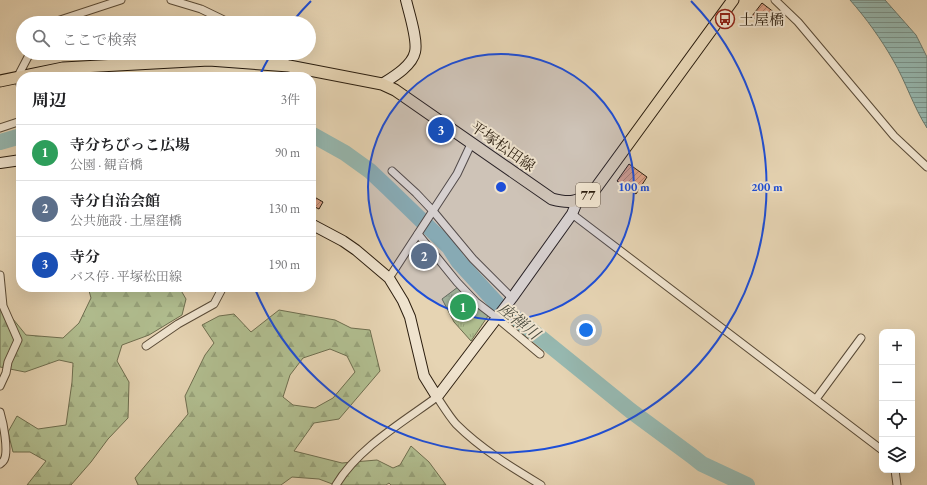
<!DOCTYPE html>
<html lang="ja">
<meta charset="utf-8">
<style>
body{margin:0;font-family:"EB Garamond","Noto Serif JP",serif;background:#f6f6f6;color:#202124}
.controls{position:absolute;right:12px;bottom:12px;display:grid;overflow:hidden;border-radius:8px;box-shadow:0 4px 16px #0002}
.controls button{width:36px;height:36px;display:grid;place-items:center;padding:0;border:0;border-bottom:1px solid #e0e0e0;background:#fff;color:#202124;font:20px sans-serif}
.you{position:absolute;left:586px;top:330px;width:14px;height:14px;margin:-10px;border:3px solid #fff;border-radius:50%;background:#1a73e8;box-shadow:0 0 0 6px #1a73e833}
.badge{display:grid;place-items:center;width:26px;height:26px;border-radius:50%;background:#1a73e8;color:#fff;font-size:13px;font-weight:700}
.pin{position:absolute;translate:-50% -50%;border:2px solid #fff;box-shadow:0 1px 4px #0006}
.list{margin:0;padding:0;list-style:none}
h2{display:flex;justify-content:space-between;align-items:center;height:52px;margin:0;padding:0 16px;font-size:17px}
h2 small{font-size:13px;font-weight:400;color:#757577}
.list li{display:grid;grid-template-columns:26px 1fr auto;gap:12px;align-items:center;box-sizing:border-box;height:56px;padding:0 16px;border-top:1px solid #e0e0e0}
.list b{display:block;font-size:15px;white-space:nowrap}
.list p{margin:0;font-size:13px;white-space:nowrap;color:#757577}
.list em{font-size:13px;font-style:normal;color:#757577}
.icon{flex:none;width:22px;height:22px;fill:none;stroke:currentColor;stroke-width:2;stroke-linecap:round;stroke-linejoin:round}
.map{position:relative;flex:none;width:927px;height:485px;overflow:hidden}
.search{position:absolute;background:#fff;box-shadow:0 4px 16px #0002;left:16px;top:16px;width:300px;height:44px;display:flex;align-items:center;gap:10px;box-sizing:border-box;padding:0 14px;border-radius:22px;color:#757577;font-size:15px}
.panel{position:absolute;background:#fff;box-shadow:0 4px 16px #0002;left:16px;top:72px;width:300px;height:220px;border-radius:16px}
.map>svg:first-child{display:block}
</style>
<div class="map">
<svg width="927" height="485" viewBox="0 0 927 485">
<defs>
<pattern id="forest-firs" width="22" height="20" patternUnits="userSpaceOnUse"><rect width="22" height="20" fill="#b1be90"/><path d="M5 1l3.5 6h-7zM16 11l3.5 6h-7z" fill="#98a37b"/></pattern>
<pattern id="park-tufts" width="24" height="20" patternUnits="userSpaceOnUse"><rect width="24" height="20" fill="#b1be90"/><path d="M3 7l-1-3M5 7V3M7 7l1-3M15 17l-1-3M17 17v-4M19 17l1-3" fill="none" stroke="#98a37b"/></pattern>
<pattern id="water-rules" width="6" height="5" patternUnits="userSpaceOnUse"><rect width="6" height="5" fill="#96b8b0"/><path d="M0 2.5h6" fill="none" stroke="#7b958e"/></pattern>
<pattern id="building-hatch" width="6" height="6" patternUnits="userSpaceOnUse"><rect width="6" height="6" fill="#dfa388"/><path d="M-1 1l2-2M0 6l6-6M5 7l2-2" fill="none" stroke="#b5846e"/></pattern>
</defs>
<rect width="100%" height="100%" fill="#e6d4b3"/>
<filter id="stains"><feTurbulence type="fractalNoise" baseFrequency=".005" numOctaves="4"/><feColorMatrix values="0 0 0 0 .2 0 0 0 0 .09 0 0 0 0 .02 0 0 0 .5 -.17"/></filter>
<radialGradient id="worn" r=".72"><stop offset=".6" stop-color="#630" stop-opacity="0"/><stop offset="1" stop-color="#630" stop-opacity=".3"/></radialGradient>
<g fill="url(#forest-firs)" stroke="#6e6e4f" fill-rule="evenodd">
<polygon points="88,287 179,287 186,299 182,315 149,335 122,345 117,361 129,382 128,418 108,439 91,462 71,485 27,485 46,461 30,452 13,452 8,432 17,416 38,429 66,425 72,382 73,363 59,360 25,372 0,367 0,303 26,335 63,338 79,323 91,298"/>
<path d="M279,310l56,10 16,8 19,2 10,41 -41,48 -25,4 -20,28 48,12 35,-3 16,8 7,-3 11,-19 18,16 17,23h-55l-2,-2 -3,2h-51l-16,-6 -27,-2 -11,8h-143l-3,-7 53,-64 -3,-18 20,-41 9,-12 -12,-18 17,-9 15,-2 17,18zM330,349l17,7 8,16 -22,26 -18,10 -22,-3 -10,-8 7,-22 13,-17z"/>
</g>
<polygon fill="url(#park-tufts)" stroke="#6e6e4f" points="458,287 488,316 471,341 454,322 442,299"/>
<path fill="url(#water-rules)" stroke="#6b7a6f" d="M850,0h35l31,35 11,22v71c-14,-22 -21,-46 -34,-68 -12,-21 -27,-42 -43,-60z"/>
<g fill="none" stroke-linecap="round" stroke-linejoin="round">
<g stroke="#96b8b0" stroke-width="16">
<polyline points="311,134 345,153 370,171 388,188 449,247 458,261 500,307 531,330 631,411 692,456 702,464 747,485"/>
<polyline points="0,142 21,136"/>
</g>
</g>
<g fill="url(#building-hatch)" stroke="#2b1d0e">
<polygon points="762,3 775,13 764,26 752,16"/>
<polygon points="629,164 647,177 636,194 617,181"/>
<polygon points="311,195 323,202 319,209 311,205"/>
<polygon points="422,246 434,261 427,267 414,252"/>
</g>
<g fill="none" stroke-linecap="round" stroke-linejoin="round">
<defs>
<g id="street">
<polyline points="171,0 201,9 230,23"/>
<polyline points="775,0 798,22 894,136 927,167"/>
<polyline points="56,23 60,20 121,0"/>
<polyline points="277,53 289,66"/>
<polyline points="21,88 18,76 30,53"/>
<polyline points="0,128 21,121"/>
<polyline points="392,171 416,193 433,211 473,259 512,298"/>
<polyline points="572,214 882,450"/>
<polyline points="418,234 457,282 476,302 497,318 540,354"/>
<polyline points="0,275 3,306 18,340 8,362 6,373 0,386"/>
<polyline points="389,278 457,174 472,142"/>
<polyline points="146,346 178,324 214,304 223,287"/>
<polyline points="816,399 861,338"/>
<path d="M0,412c3,10 9,39 4,48 -1,2 -3,3 -4,4"/>
<polyline points="895,470 897,485"/>
<path d="M336,485c22,-37 67,-63 101,-88 6,9 12,19 19,27 25,25 55,43 85,61"/>
</g>
<g id="secondary">
<path d="M382,84c11,-7 30,-18 33,-32 3,-12 -6,-39 -9,-52"/>
<polyline points="0,163 21,160"/>
<polyline points="311,224 343,241 356,250 389,278 403,301 410,317 424,376 437,397 512,298 572,214 577,202"/>
</g>
<path id="primary" d="M0,81l63,-13 146,-8 80,6 93,18 13,6 157,109c19,5 24,3 41,-7l140,-192"/>
</defs>
<use href="#street" stroke="#5a4b37" stroke-width="9"/>
<use href="#secondary" stroke="#2b1d0e" stroke-width="12"/>
<use href="#primary" stroke="#2b1d0e" stroke-width="13"/>
<use href="#street" stroke="#efe3ce" stroke-width="7"/>
<use href="#secondary" stroke="#efe3ce" stroke-width="10"/>
<use href="#primary" stroke="#e6d4b3" stroke-width="11"/>
</g>
<circle cx="501" cy="187" r="133" fill="#1d4ed8" fill-opacity=".12"/>
<g fill="none" stroke="#1d4ed8" stroke-width="2">
<circle cx="501" cy="187" r="133"/>
<path d="M259 77A266 266 0 0 1 271 54M293 21A266 266 0 0 1 311 1M691 1A266 266 0 1 1 255 289"/>
</g>
<defs>
<symbol id="bus-ring" viewBox="-11 -11 22 22"><circle r="9.5" fill="#efe3ce" stroke="#8f2418" stroke-width="1.5"/><path d="M-5-6H5V4H4V6H2V4H-2V6H-4V4H-5ZM-3.5-4V0h7V-4ZM-3.5 1.2v1.5H-2V1.2ZM2 1.2v1.5H3.5V1.2Z" fill="#8f2418"/></symbol>
</defs>
<g fill-rule="evenodd">
<use href="#bus-ring" x="714" y="8" width="22" height="22"/>
</g>
<g text-anchor="middle" dominant-baseline="central" stroke-width="4" stroke-linejoin="round" paint-order="stroke">
<rect fill="#efe3ce" stroke="#665848" stroke-width="1" x="576" y="183" width="24" height="24" rx="3"/>
<g font-size="14" font-weight="bold" fill="#2b1d0e">
<text x="588" y="195">77</text>
</g>
<g font-size="15" fill="#2b1d0e" stroke="#efe3ce" text-anchor="start">
<text x="739" y="19">土屋橋</text>
</g>
<g font-size="15" fill="#2b1d0e" stroke="#efe3ce">
<text transform="translate(503 146) rotate(35)">平塚松田線</text>
</g>
<g font-size="16" font-style="italic" fill="#4b4c3f" stroke="#efe3ce">
<text transform="translate(519 321) rotate(39)">座禅川</text>
</g>
</g>
<circle cx="501" cy="187" r="6" fill="#1d4ed8" stroke="#efe3ce" stroke-width="2"/>
<g font-size="12" text-anchor="middle" font-weight="bold" fill="#1d4ed8" stroke="#efe3ce" stroke-width="4" stroke-linejoin="round" paint-order="stroke">
<text x="634" y="191">100 m</text>
<text x="767" y="191">200 m</text>
</g>
<rect width="100%" height="100%" filter="url(#stains)"/>
<rect width="100%" height="100%" fill="url(#worn)"/>
</svg>
<div class="controls">
<button>+</button>
<button>−</button>
<button><svg class="icon" aria-label="locate" viewBox="0 0 24 24"><circle cx="12" cy="12" r="6"/><path d="M12 2v4M12 18v4M2 12h4M18 12h4"/></svg></button>
<button><svg class="icon" aria-label="layers" viewBox="0 0 24 24"><path d="M12 4l9 5-9 5-9-5zM3 14l9 5 9-5"/></svg></button>
</div>
<div class="you"></div>
<div class="pin badge" style="left:463px;top:307px;background:#2e9e5b">1</div>
<div class="pin badge" style="left:424px;top:256px;background:#5c6f8a">2</div>
<div class="pin badge" style="left:441px;top:130px;background:#1a4fb4">3</div>
<div class="search"><svg class="icon" aria-label="search" viewBox="0 0 24 24"><circle cx="10" cy="10" r="6"/><path d="M15 15l6 6"/></svg>ここで検索</div>
<section class="panel">
<h2>周辺<small>3件</small></h2>
<ul class="list">
<li><span class="badge" style="background:#2e9e5b">1</span><div><b>寺分ちびっこ広場</b><p>公園 · 観音橋</p></div><em>90 m</em></li>
<li><span class="badge" style="background:#5c6f8a">2</span><div><b>寺分自治会館</b><p>公共施設 · 土屋窪橋</p></div><em>130 m</em></li>
<li><span class="badge" style="background:#1a4fb4">3</span><div><b>寺分</b><p>バス停 · 平塚松田線</p></div><em>190 m</em></li>
</ul>
</section>
</div>
